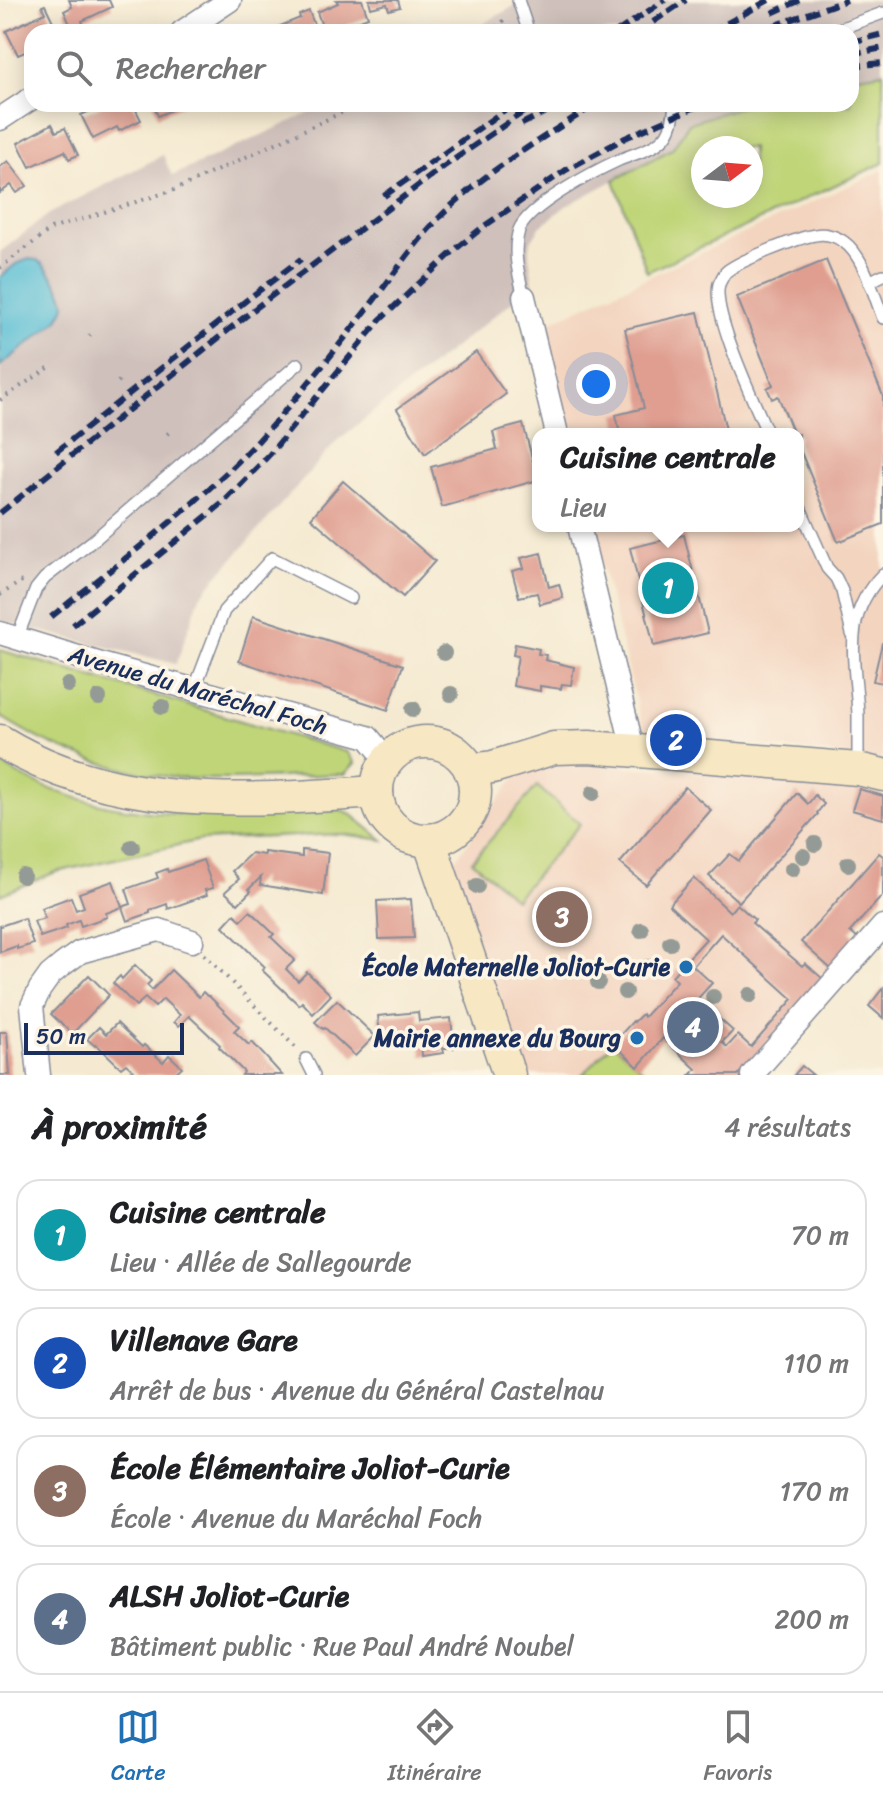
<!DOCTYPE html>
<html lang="fr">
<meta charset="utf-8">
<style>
body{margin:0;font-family:Sriracha,sans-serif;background:#f6f6f6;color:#202124}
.compass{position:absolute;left:691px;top:136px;width:72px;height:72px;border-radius:50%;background:#fff;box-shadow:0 4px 20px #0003;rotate:74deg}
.scale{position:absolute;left:24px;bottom:20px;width:160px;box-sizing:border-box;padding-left:8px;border:4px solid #1b2f5e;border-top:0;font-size:22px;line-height:28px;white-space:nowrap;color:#1b2f5e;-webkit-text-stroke:6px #fcf5e5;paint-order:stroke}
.you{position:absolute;left:596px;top:384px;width:28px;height:28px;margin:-20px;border:6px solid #fff;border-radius:50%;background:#1a73e8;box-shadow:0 0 0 12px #1a73e833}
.badge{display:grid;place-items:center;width:52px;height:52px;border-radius:50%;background:#1f6fb2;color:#fff;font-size:26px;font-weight:700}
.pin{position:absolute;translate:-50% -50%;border:4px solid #fff;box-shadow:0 2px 8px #0006}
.popup{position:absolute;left:532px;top:428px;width:272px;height:104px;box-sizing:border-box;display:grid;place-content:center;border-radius:16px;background:#fff;filter:drop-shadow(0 2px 6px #0005);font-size:26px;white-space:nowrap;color:#757577}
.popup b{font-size:30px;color:#202124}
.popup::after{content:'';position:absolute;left:50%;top:100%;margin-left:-16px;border:16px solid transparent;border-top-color:#fff}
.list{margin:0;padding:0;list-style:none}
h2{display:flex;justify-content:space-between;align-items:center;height:104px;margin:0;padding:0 32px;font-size:34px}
h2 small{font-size:26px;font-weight:400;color:#757577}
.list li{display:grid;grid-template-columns:52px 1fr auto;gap:24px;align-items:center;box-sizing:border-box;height:112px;margin:0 16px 16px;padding:0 16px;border:2px solid #e0e0e0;border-radius:24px}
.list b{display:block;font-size:30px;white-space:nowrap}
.list p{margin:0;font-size:26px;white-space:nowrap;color:#757577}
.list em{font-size:26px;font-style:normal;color:#757577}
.icon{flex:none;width:44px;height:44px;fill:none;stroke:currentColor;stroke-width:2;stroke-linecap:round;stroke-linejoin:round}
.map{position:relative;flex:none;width:883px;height:1075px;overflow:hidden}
.search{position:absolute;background:#fff;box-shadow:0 4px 20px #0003;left:24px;right:24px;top:24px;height:88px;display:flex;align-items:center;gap:20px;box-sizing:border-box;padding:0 28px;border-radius:24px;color:#757577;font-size:30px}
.sheet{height:616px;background:#fff}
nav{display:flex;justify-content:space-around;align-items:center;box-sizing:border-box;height:112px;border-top:2px solid #e0e0e0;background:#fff;font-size:22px;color:#757577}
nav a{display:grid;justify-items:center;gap:4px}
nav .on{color:#1f6fb2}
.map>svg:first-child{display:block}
</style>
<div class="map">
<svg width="883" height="1075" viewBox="0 0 883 1075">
<rect width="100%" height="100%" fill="#fcf5e5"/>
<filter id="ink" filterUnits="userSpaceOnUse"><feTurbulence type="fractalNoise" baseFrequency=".0125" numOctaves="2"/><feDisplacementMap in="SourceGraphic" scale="16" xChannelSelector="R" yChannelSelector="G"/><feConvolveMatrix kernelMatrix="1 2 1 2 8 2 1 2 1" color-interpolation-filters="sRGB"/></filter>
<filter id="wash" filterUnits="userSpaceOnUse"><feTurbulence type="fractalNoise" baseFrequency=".006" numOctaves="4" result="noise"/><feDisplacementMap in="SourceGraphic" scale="32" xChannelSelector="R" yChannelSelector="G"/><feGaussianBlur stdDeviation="1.8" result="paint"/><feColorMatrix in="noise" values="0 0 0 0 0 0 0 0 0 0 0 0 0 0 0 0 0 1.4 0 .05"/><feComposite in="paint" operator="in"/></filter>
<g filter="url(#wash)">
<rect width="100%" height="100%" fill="#f5ead1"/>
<g fill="#f3d4bf">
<polygon points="883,170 883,760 644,732 592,526 798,526 798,434 569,434 541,326"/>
<polygon points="572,761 610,766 811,780 859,789 883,796 883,894 850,932 858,939 738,1075 705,1075 642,1014 634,1022 632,1022 582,1075 525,1075 449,869 516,776"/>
</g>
<g fill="#cfc0bb">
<polygon points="525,0 883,0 883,72 851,77 851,32 458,32 481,25"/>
<polygon points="329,104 749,104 689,123 672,149 566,206 540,227 531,241 529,256 535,295 514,300 337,441 200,596 176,664 0,621 0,252 49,214 163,155 172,176"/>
</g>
<g fill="#c0d578" stroke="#6e826b" stroke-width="2" fill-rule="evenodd">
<path d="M883,72v91l-236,109 -33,-92 58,-31 17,-26 60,-19h102v-27zM751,148v48h-48v-48z"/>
<path d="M0,650l347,102 8,11 -10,11c-45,1 -91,6 -136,5 -74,0 -147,-23 -209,-63z"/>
<path d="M0,764c106,65 220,51 339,46l13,5 31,25 -41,-6 -141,6 -145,32 -56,23z"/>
<polygon points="537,786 580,824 515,899 472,861"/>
<polygon points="613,1043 648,1075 582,1075"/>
</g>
<path fill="#58bed5" stroke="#3a769a" stroke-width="2" d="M29,259c2,1 5,0 7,1 10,3 29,34 29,44 -1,7 -5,12 -9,18l-56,44v-89l16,-13z"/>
<g id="blocks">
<g fill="#df9e90" fill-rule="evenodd">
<polygon points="69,0 109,0 112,7 82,21 84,26 73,31 64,11 72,7"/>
<polygon points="336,0 362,0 368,17 329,32 324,32 317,12 338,3"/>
<polygon points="369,0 398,0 400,7 389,10 387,4 371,8"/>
<polygon points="45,5 58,32 32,32 32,49 18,55 6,31 45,13 42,6"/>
<polygon points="309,11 317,32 266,32 300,18 299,15"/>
<polygon points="105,104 133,104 141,120 119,131 117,127 93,139 81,115"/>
<polygon points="153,104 184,104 158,116"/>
<polygon points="52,124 56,132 65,128 78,155 69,159 65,151 30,167 18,143"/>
<polygon points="8,161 27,186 17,193 11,185 0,193 0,167"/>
<polygon points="826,260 883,396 883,524 838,542 798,445 798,434 794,434 778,396 772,399 767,388 773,385 737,297"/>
<polygon points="698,312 727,434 620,434 616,415 644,408 625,329"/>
<polygon points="476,352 506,394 425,454 397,409"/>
<polygon points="523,424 538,480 442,507 431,467 497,449 493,432"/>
<polygon points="343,481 435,561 403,597 311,518"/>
<polygon points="684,535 708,633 654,646 630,548"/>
<polygon points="541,553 549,587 559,584 563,598 540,604 537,593 519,597 512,571 524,568 521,558"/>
<polygon points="253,616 403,665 388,710 239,661"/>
<polygon points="882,643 883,643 883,683 873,681"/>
<polygon points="515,644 539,649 538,654 546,655 545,660 574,667 571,685 562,684 561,689 540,686 540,691 513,686 518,656 513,655"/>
<polygon points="685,787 711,810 646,885 620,863"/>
<polygon points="859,789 883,796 883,819 852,810"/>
<polygon points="797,793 808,804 815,795 824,804 817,813 818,814 739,902 709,876 730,854 739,861"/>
<polygon points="302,850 328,853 323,895 260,885 261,877 249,889 251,891 238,904 225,892 239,879 232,871 251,853 264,855 264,852 302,857"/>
<polygon points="879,853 883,856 883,895 850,932 858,939 831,969 801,942"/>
<polygon points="203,860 213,888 205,890 207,895 168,909 167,904 150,910 150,913 127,921 122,907 131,904 126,889 158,878 156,873 167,869 168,872"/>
<path d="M694,878l36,34 7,-8 18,16 -3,3 50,43 3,-3 18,16 -85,96h-48l6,-6 -33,-31 -25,29 -25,-24 20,-22 1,1 8,-8 2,3 33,-36 -5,-5 34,-37 -37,-34zM721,934l72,65 -42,48 -13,-12 -11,12 -5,-5 11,-11 -31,-28 -9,9 -4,-4 23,-25 -19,-17z"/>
<polygon points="113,881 122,907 106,913 107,917 81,926 79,920 66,925 67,928 40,937 34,921 45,918 41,908 71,897 76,910 84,907 79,893"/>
<polygon points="411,899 414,938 379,939 377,901"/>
<polygon points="250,911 274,934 271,937 295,960 286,969 298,981 307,972 331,995 313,1014 302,1002 299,1005 262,970 265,967 223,926 234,914 241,920"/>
<polygon points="24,918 33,944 17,949 17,946 0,952 0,926"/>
<polygon points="135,965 151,981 147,985 152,990 171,970 199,997 203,992 207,996 209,996 239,1026 234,1031 249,1045 252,1042 282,1075 242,1075 244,1072 219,1047 220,1045 189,1016 179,1026 174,1022 180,1015 163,999 155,1007 145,998 136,1006 113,983 120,976 122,979"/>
<polygon points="89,975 109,995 72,1034 51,1014"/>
<polygon points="883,988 883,1018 869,1006"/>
<polygon points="337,1000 375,1036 355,1056 325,1028 323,1029 315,1022"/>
<polygon points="418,1012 419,1021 451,1018 454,1048 443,1048 444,1053 422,1056 421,1042 381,1046 378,1016"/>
<polygon points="117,1023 142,1047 144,1045 163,1062 169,1055 182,1067 173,1075 138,1075 126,1064 121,1068 96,1044 95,1046 87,1039 99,1027 106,1034"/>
<polygon points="0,1032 7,1032 10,1075 0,1075"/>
<polygon points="802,1066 813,1075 794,1075"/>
</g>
</g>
</g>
<g filter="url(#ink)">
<use href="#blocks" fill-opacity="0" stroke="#888c98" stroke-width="2"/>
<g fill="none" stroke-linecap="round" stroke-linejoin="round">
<defs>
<g id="service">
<polyline points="518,0 527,27"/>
<polyline points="831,32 883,13"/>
<polyline points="869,282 883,275"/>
<path d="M524,297c-5,-21 -12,-45 -5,-67 9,-24 76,-59 100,-70 16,-7 38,-11 48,-26 6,-9 7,-20 8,-30"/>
<path d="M768,434c-13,-30 -57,-122 -49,-150 1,-2 5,-10 6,-11 10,-11 75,-36 90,-38 10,-2 21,1 29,7 20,14 30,54 39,76"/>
<polyline points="798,503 827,568 836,578 842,591 852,634"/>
<polyline points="17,638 36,589 45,578 95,539 298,364"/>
<polyline points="194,690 224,611 272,558 351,598"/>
<path d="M858,765c0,-17 0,-34 0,-50 -2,-53 -18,-98 25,-141"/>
<polyline points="306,1059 314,1075"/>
</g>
<g id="minor">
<polyline points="182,32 230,0"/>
<polyline points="0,119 32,98"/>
<polyline points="524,297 557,434"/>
<polyline points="579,526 633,749"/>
<polyline points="0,633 101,664 368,737 387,760"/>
<polyline points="39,1075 32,1006 40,989 50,975 62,965 80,952 159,930 192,941"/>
<polyline points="752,1075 883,926"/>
</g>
<g id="secondary">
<path d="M0,741c115,71 248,60 377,51"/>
<circle cx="426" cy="791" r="49"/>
<polyline points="470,770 493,767 554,748 589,747 858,769 883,775"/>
<polyline points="429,840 509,1075"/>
</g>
</defs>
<use href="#service" stroke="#888c98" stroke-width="14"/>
<use href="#minor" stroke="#888c98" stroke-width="25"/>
<use href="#secondary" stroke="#888c98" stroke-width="35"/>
<g stroke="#888c98" stroke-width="4" stroke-dasharray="2 6" stroke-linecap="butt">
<polyline points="490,32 507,18"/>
<polyline points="0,268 51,229 177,189 360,104"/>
<polyline points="89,336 93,332"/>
<polyline points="118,382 122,378"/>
<polyline points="0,400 53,365"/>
<polyline points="167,434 171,431"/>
<polyline points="0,595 22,581"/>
<polyline points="204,954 296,1048"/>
</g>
<use href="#service" stroke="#fff" stroke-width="11"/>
<use href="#minor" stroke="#fff" stroke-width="22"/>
<use href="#secondary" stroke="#f7e8c3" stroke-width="32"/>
<g stroke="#1b2f5e" stroke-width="6" stroke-dasharray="12 6" stroke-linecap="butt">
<polyline points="772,13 801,0"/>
<polyline points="653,22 686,0"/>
<polyline points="617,32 665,0"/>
<polyline points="711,32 769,0"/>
<polyline points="756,32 847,0"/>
<polyline points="851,42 883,34"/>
<polyline points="851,54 883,48"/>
<polyline points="851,66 883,63"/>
<polyline points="522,124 561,104"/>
<polyline points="384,196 513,104"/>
<polyline points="56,452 248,299 301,259"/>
<polyline points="0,513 257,307 443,167 535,104"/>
<path d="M51,617c71,-57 146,-111 208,-177 41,-45 79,-93 116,-141 21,-28 40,-56 64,-81 46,-47 102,-79 157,-114"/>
<polyline points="73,625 224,502 270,454 380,320 457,248 483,227 566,170 625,138 702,104"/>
</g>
</g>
<g fill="#949a95">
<circle cx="444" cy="653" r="8"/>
<circle cx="68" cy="685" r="8"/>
<circle cx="451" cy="694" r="8"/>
<circle cx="99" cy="698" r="8"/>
<circle cx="162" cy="707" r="8"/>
<circle cx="413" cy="709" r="8"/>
<circle cx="593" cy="793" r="8"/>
<circle cx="815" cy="844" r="8"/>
<circle cx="132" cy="847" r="8"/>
<circle cx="803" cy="856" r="8"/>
<circle cx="848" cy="864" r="8"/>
<circle cx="792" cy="869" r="8"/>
<circle cx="23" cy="876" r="8"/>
<circle cx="477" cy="886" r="8"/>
<circle cx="641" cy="930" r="8"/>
<circle cx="670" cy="943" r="8"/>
<circle cx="648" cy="967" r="8"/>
<circle cx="598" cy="982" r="8"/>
<circle cx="625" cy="992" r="8"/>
<circle cx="750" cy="995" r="8"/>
<circle cx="713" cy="997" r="8"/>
</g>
</g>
<g fill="#1f6fb2" stroke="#fcf5e5" stroke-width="3">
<circle cx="686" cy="967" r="8"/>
<circle cx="637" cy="1038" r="8"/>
</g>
<g text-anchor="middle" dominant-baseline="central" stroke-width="7" stroke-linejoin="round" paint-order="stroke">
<g font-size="24" fill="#1b2f5e" stroke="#fcf5e5">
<text transform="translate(198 690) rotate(16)">Avenue du Maréchal Foch</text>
</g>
<g font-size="24" font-weight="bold" fill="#1b2f5e" stroke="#fcf5e5" text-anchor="end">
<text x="670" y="967">École Maternelle Joliot-Curie</text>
<text x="621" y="1038">Mairie annexe du Bourg</text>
</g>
</g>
</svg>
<svg class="compass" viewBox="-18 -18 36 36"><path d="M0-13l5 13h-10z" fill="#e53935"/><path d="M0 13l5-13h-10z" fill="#757577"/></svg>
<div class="scale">50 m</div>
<div class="you"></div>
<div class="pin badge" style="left:668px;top:588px;background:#0f9aa8">1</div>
<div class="popup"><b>Cuisine centrale</b>Lieu</div>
<div class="pin badge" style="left:676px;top:740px;background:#1a4fb4">2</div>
<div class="pin badge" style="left:562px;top:917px;background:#8d6e63">3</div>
<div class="pin badge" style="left:693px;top:1027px;background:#5c6f8a">4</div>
<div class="search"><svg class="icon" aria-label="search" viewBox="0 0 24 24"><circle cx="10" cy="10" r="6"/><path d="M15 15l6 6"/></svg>Rechercher</div>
</div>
<section class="sheet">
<h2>À proximité<small>4 résultats</small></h2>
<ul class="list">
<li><span class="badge" style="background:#0f9aa8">1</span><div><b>Cuisine centrale</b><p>Lieu · Allée de Sallegourde</p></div><em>70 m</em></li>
<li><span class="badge" style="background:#1a4fb4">2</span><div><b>Villenave Gare</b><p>Arrêt de bus · Avenue du Général Castelnau</p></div><em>110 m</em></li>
<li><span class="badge" style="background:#8d6e63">3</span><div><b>École Élémentaire Joliot-Curie</b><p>École · Avenue du Maréchal Foch</p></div><em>170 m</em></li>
<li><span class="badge" style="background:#5c6f8a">4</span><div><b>ALSH Joliot-Curie</b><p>Bâtiment public · Rue Paul André Noubel</p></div><em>200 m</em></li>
</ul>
</section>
<nav>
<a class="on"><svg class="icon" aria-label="map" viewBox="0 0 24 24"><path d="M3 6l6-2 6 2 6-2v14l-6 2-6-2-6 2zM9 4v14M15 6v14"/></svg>Carte</a>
<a><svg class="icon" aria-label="directions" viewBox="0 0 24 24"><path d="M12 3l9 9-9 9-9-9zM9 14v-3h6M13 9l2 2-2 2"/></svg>Itinéraire</a>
<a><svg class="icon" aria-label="saved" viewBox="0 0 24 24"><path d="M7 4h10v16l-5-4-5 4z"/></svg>Favoris</a>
</nav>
